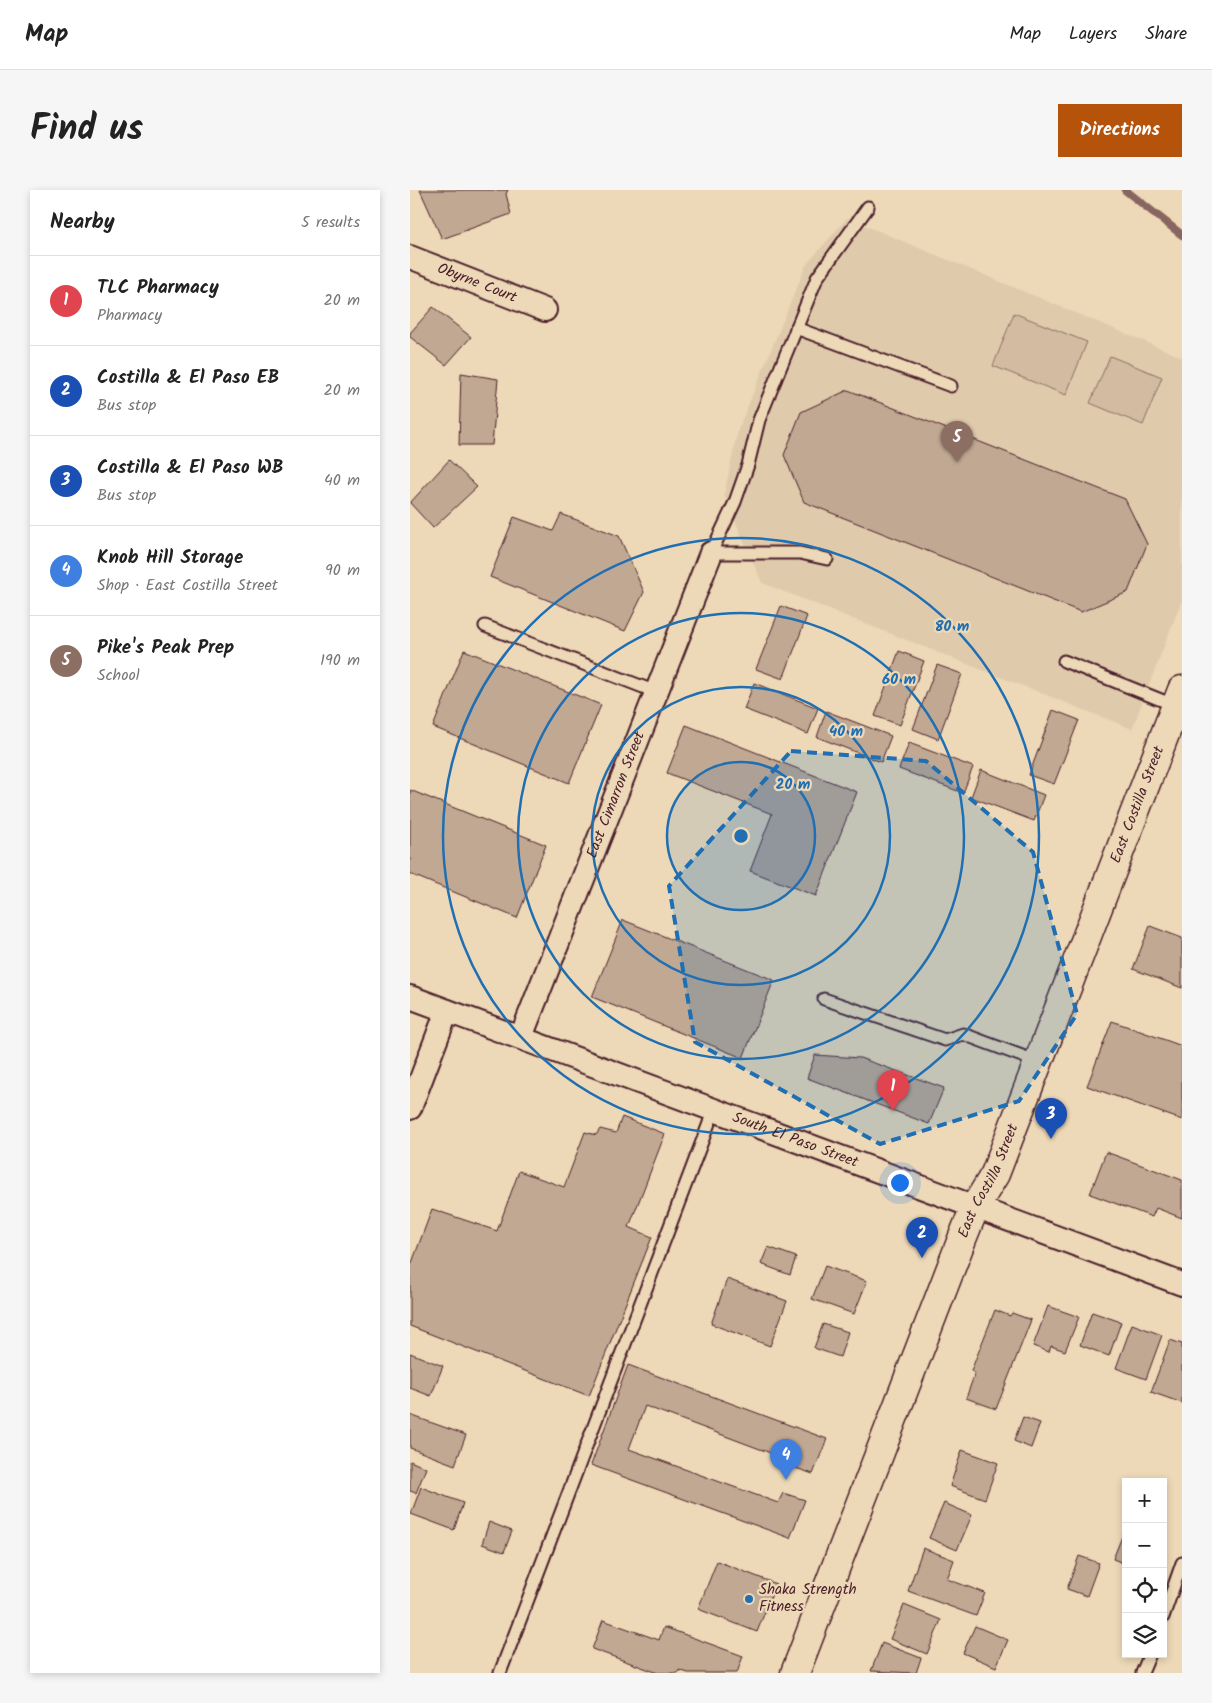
<!DOCTYPE html>
<meta charset="utf-8">
<style>
body{margin:0;font-family:Kalam,sans-serif;background:#f6f6f6;color:#222}
.controls{position:absolute;right:15px;bottom:15px;display:grid;overflow:hidden;border-radius:0px;box-shadow:0 2px 8px #0003}
.controls button{width:45px;height:45px;display:grid;place-items:center;padding:0;border:0;border-bottom:1px solid #e0e0e0;background:#fff;color:#222;font:25px sans-serif}
.you{position:absolute;left:489px;top:992px;width:18px;height:18px;margin:-12px;border:4px solid #fff;border-radius:50%;background:#1a73e8;box-shadow:0 0 0 8px #1a73e833}
.badge{display:grid;place-items:center;width:32px;height:32px;border-radius:50%;background:#b45309;color:#fff;font-size:16px;font-weight:700}
.pin{position:absolute;translate:-50% -41px;filter:drop-shadow(0 1px 2px #0008)}
.pin::after{content:'';position:absolute;top:26px;width:18px;height:15px;background:inherit;clip-path:polygon(0 0,100% 0,50% 100%)}
.list{margin:0;padding:0;list-style:none}
h2{display:flex;justify-content:space-between;align-items:center;height:65px;margin:0;padding:0 20px;font-size:21px}
h2 small{font-size:16px;font-weight:400;color:#767676}
.list li{display:grid;grid-template-columns:32px 1fr auto;gap:15px;align-items:center;box-sizing:border-box;height:90px;padding:0 20px;border-top:1px solid #e0e0e0}
.list b{display:block;font-size:19px;white-space:nowrap}
.list p{margin:0;font-size:16px;white-space:nowrap;color:#767676}
.list em{font-size:16px;font-style:normal;color:#767676}
.icon{flex:none;width:28px;height:28px;fill:none;stroke:currentColor;stroke-width:2;stroke-linecap:round;stroke-linejoin:round}
.map{position:relative;flex:none;width:772px;height:1483px;overflow:hidden;border-radius:0px}
header{display:flex;align-items:center;gap:30px;box-sizing:border-box;height:70px;padding:0 25px;background:#fff;border-bottom:1px solid #e0e0e0}
header strong{font-size:24px}
nav{display:flex;gap:28px;margin-inline-start:auto;font-size:18px}
.intro{display:flex;align-items:center;justify-content:space-between;box-sizing:border-box;height:120px;padding:0 30px}
h1{margin:0;font-size:35px}
.button{padding:12px 22px;border-radius:0px;background:#b45309;color:#fff;font-size:18px;font-weight:700}
main{display:flex;gap:30px;padding:0 30px}
aside{flex:1;background:#fff;border-radius:0px;box-shadow:0 2px 8px #0003}
.map>svg:first-child{display:block}
</style>
<header>
<strong>Map</strong>
<nav><a>Map</a><a>Layers</a><a>Share</a></nav>
</header>
<div class="intro"><h1>Find us</h1><a class="button">Directions</a></div>
<main>
<aside>
<h2>Nearby<small>5 results</small></h2>
<ul class="list">
<li><span class="badge" style="background:#e0444e">1</span><div><b>TLC Pharmacy</b><p>Pharmacy</p></div><em>20 m</em></li>
<li><span class="badge" style="background:#1a4fb4">2</span><div><b>Costilla &amp; El Paso EB</b><p>Bus stop</p></div><em>20 m</em></li>
<li><span class="badge" style="background:#1a4fb4">3</span><div><b>Costilla &amp; El Paso WB</b><p>Bus stop</p></div><em>40 m</em></li>
<li><span class="badge" style="background:#3f7fe0">4</span><div><b>Knob Hill Storage</b><p>Shop · East Costilla Street</p></div><em>90 m</em></li>
<li><span class="badge" style="background:#8d6e63">5</span><div><b>Pike's Peak Prep</b><p>School</p></div><em>190 m</em></li>
</ul>
</aside>
<div class="map">
<svg width="772" height="1483" viewBox="0 0 772 1483">
<rect width="100%" height="100%" fill="#edd9b7"/>
<filter id="ink" filterUnits="userSpaceOnUse"><feTurbulence type="fractalNoise" baseFrequency=".02" numOctaves="2"/><feDisplacementMap in="SourceGraphic" scale="10" xChannelSelector="R" yChannelSelector="G"/><feConvolveMatrix kernelMatrix="1 2 1 2 8 2 1 2 1" color-interpolation-filters="sRGB"/></filter>
<g filter="url(#ink)">
<polygon fill="#e0caac" points="437,28 772,167 772,410 722,539 352,393 314,305 328,240 396,75"/>
<g fill="#d2bba0" stroke="#8e6d66">
<polygon points="604,123 677,152 656,205 583,176"/>
<polygon points="700,166 752,187 733,235 680,213"/>
</g>
<g fill="none" stroke-linecap="round" stroke-linejoin="round">
<polyline stroke="#886560" stroke-width="8" points="715,0 772,45"/>
</g>
<g fill="#c1a892" stroke="#4a1f2b">
<polygon points="10,0 98,0 96,4 101,24 32,49"/>
<polygon points="23,117 61,147 36,175 0,147 0,143"/>
<polygon points="51,183 88,189 82,255 49,255"/>
<polygon points="438,200 715,309 737,354 718,402 671,422 394,312 374,265 391,222"/>
<polygon points="39,270 67,297 23,338 0,313"/>
<polygon points="151,324 209,346 234,402 215,441 80,387 104,327 143,341"/>
<polygon points="371,416 397,426 373,489 346,479"/>
<polygon points="54,460 191,515 159,593 23,537"/>
<polygon points="489,461 514,471 490,535 465,526"/>
<polygon points="527,475 552,484 528,549 503,539"/>
<polygon points="344,493 408,518 398,544 334,519"/>
<polygon points="643,520 669,530 644,594 619,585"/>
<polygon points="416,521 481,546 471,572 407,547"/>
<polygon points="276,535 447,602 406,706 340,681 362,624 257,583"/>
<polygon points="499,553 563,577 553,603 489,579"/>
<polygon points="571,580 634,605 624,631 561,607"/>
<polygon points="0,600 136,655 107,728 0,684"/>
<polygon points="213,730 364,790 333,868 182,807"/>
<polygon points="740,736 772,748 772,798 723,779"/>
<polygon points="702,831 772,856 772,930 677,896"/>
<polygon points="405,865 450,868 534,898 519,934 397,888"/>
<polygon points="212,927 255,944 219,1037 242,1047 179,1206 0,1136 0,1078 22,1019 87,1041 109,981 154,997 175,942 186,945 190,939 206,943"/>
<polygon points="696,962 772,990 772,1028 746,1018 742,1027 680,1004"/>
<polygon points="358,1057 386,1067 380,1085 351,1074"/>
<polygon points="415,1076 457,1091 444,1124 402,1109"/>
<polygon points="317,1089 377,1111 360,1156 301,1134"/>
<polygon points="638,1116 669,1127 655,1161 641,1156 639,1162 623,1156"/>
<polygon points="585,1120 600,1126 602,1123 621,1130 586,1219 556,1208 565,1183 561,1181"/>
<polygon points="682,1122 711,1132 699,1166 670,1155"/>
<polygon points="413,1134 438,1142 430,1167 404,1158"/>
<polygon points="722,1134 752,1145 736,1189 706,1178"/>
<polygon points="760,1150 772,1154 772,1213 741,1202"/>
<polygon points="0,1163 33,1176 21,1206 0,1198"/>
<polygon points="218,1175 417,1249 403,1284 380,1276 382,1271 235,1216 219,1259 368,1313 373,1303 395,1310 380,1348 181,1275"/>
<polygon points="0,1225 56,1245 45,1275 0,1258"/>
<polygon points="613,1227 630,1233 621,1258 604,1251"/>
<polygon points="552,1260 588,1273 575,1309 540,1296"/>
<polygon points="0,1271 16,1278 6,1303 0,1301"/>
<polygon points="11,1297 53,1313 44,1340 1,1324"/>
<polygon points="534,1313 562,1325 547,1360 519,1348"/>
<polygon points="79,1332 102,1341 94,1362 72,1354"/>
<polygon points="715,1339 716,1340 716,1374 703,1369"/>
<polygon points="513,1358 544,1370 537,1389 575,1403 566,1426 498,1401"/>
<polygon points="669,1366 689,1373 677,1406 657,1399"/>
<polygon points="307,1371 366,1394 347,1442 288,1419"/>
<polygon points="494,1415 531,1430 517,1464 480,1449"/>
<polygon points="193,1430 249,1450 254,1437 333,1466 327,1483 278,1483 269,1480 268,1483 248,1483 182,1459"/>
<polygon points="565,1436 598,1450 586,1477 553,1463"/>
<polygon points="472,1453 511,1468 506,1483 461,1481"/>
</g>
<g fill="none" stroke-linecap="round" stroke-linejoin="round">
<defs>
<g id="lane">
<polyline points="386,138 541,196"/>
<polyline points="417,369 390,363 301,363 325,312 338,275 349,230 407,88 458,17"/>
<polyline points="75,436 246,502"/>
<polyline points="654,471 766,516"/>
<polyline points="414,809 535,850 553,844 628,872"/>
<polyline points="753,1427 772,1373"/>
<polyline points="90,1483 304,920"/>
<polyline points="732,1483 740,1464"/>
</g>
<g id="street">
<path id="s1" d="M0,67l135,53"/>
<path id="s2" d="M0,807l772,287"/>
<path id="s3" d="M111,847l190,-484"/>
<polyline points="0,918 37,821"/>
</g>
<g id="secondary">
<path id="s4" d="M385,1483l167,-434 13,-32 20,-33 187,-484"/>
</g>
</defs>
<use href="#lane" stroke="#4a1f2b" stroke-width="15"/>
<use href="#street" stroke="#4a1f2b" stroke-width="26"/>
<use href="#secondary" stroke="#4a1f2b" stroke-width="31"/>
<use href="#lane" stroke="#edd9b7" stroke-width="11"/>
<use href="#street" stroke="#edd9b7" stroke-width="22"/>
<use href="#secondary" stroke="#edd9b7" stroke-width="28"/>
</g>
</g>
<path fill="#1f6fb2" fill-opacity="0.2" stroke="#1f6fb2" stroke-width="4" stroke-dasharray="10 6" stroke-linejoin="round" d="M381,561l135,10 107,91 44,162 -58,87 -139,43 -185,-102 -26,-156z"/>
<circle cx="331" cy="646" r="74" fill="#1f6fb2" fill-opacity=".12"/>
<g fill="none" stroke="#1f6fb2" stroke-width="2.5">
<circle cx="331" cy="646" r="74"/>
<circle cx="331" cy="646" r="149"/>
<circle cx="331" cy="646" r="223"/>
<circle cx="331" cy="646" r="298"/>
</g>
<circle fill="#1f6fb2" stroke="#edd9b7" stroke-width="2" cx="339" cy="1409" r="5"/>
<g text-anchor="middle" dominant-baseline="central" stroke-width="4.5" stroke-linejoin="round" paint-order="stroke">
<g font-size="15" fill="#4a1f2b" stroke="#edd9b7">
<text stroke="none"><textPath href="#s1" startOffset="72">Obyrne Court</textPath></text>
<text stroke="none"><textPath href="#s3" startOffset="260">East Cimarron Street</textPath></text>
<text stroke="none"><textPath href="#s4" startOffset="934">East Costilla Street</textPath></text>
<text stroke="none"><textPath href="#s2" startOffset="411">South El Paso Street</textPath></text>
<text stroke="none"><textPath href="#s4" startOffset="529">East Costilla Street</textPath></text>
</g>
<g font-size="15" fill="#4a1f2b" stroke="#edd9b7" text-anchor="start">
<text x="349" y="1400">Shaka Strength<tspan x="349" dy="17">Fitness</tspan></text>
</g>
</g>
<circle cx="331" cy="646" r="8" fill="#1f6fb2" stroke="#edd9b7" stroke-width="2.5"/>
<g font-size="15" text-anchor="middle" font-weight="bold" fill="#1f6fb2" stroke="#edd9b7" stroke-width="4.5" stroke-linejoin="round" paint-order="stroke">
<text x="542" y="441">80 m</text>
<text x="489" y="494">60 m</text>
<text x="436" y="546">40 m</text>
<text x="383" y="599">20 m</text>
</g>
</svg>
<div class="controls">
<button>+</button>
<button>−</button>
<button><svg class="icon" aria-label="locate" viewBox="0 0 24 24"><circle cx="12" cy="12" r="6"/><path d="M12 2v4M12 18v4M2 12h4M18 12h4"/></svg></button>
<button><svg class="icon" aria-label="layers" viewBox="0 0 24 24"><path d="M12 4l9 5-9 5-9-5zM3 14l9 5 9-5"/></svg></button>
</div>
<div class="you"></div>
<div class="pin badge" style="left:483px;top:921px;background:#e0444e">1</div>
<div class="pin badge" style="left:512px;top:1068px;background:#1a4fb4">2</div>
<div class="pin badge" style="left:641px;top:949px;background:#1a4fb4">3</div>
<div class="pin badge" style="left:376px;top:1290px;background:#3f7fe0">4</div>
<div class="pin badge" style="left:547px;top:272px;background:#8d6e63">5</div>
</div>
</main>
